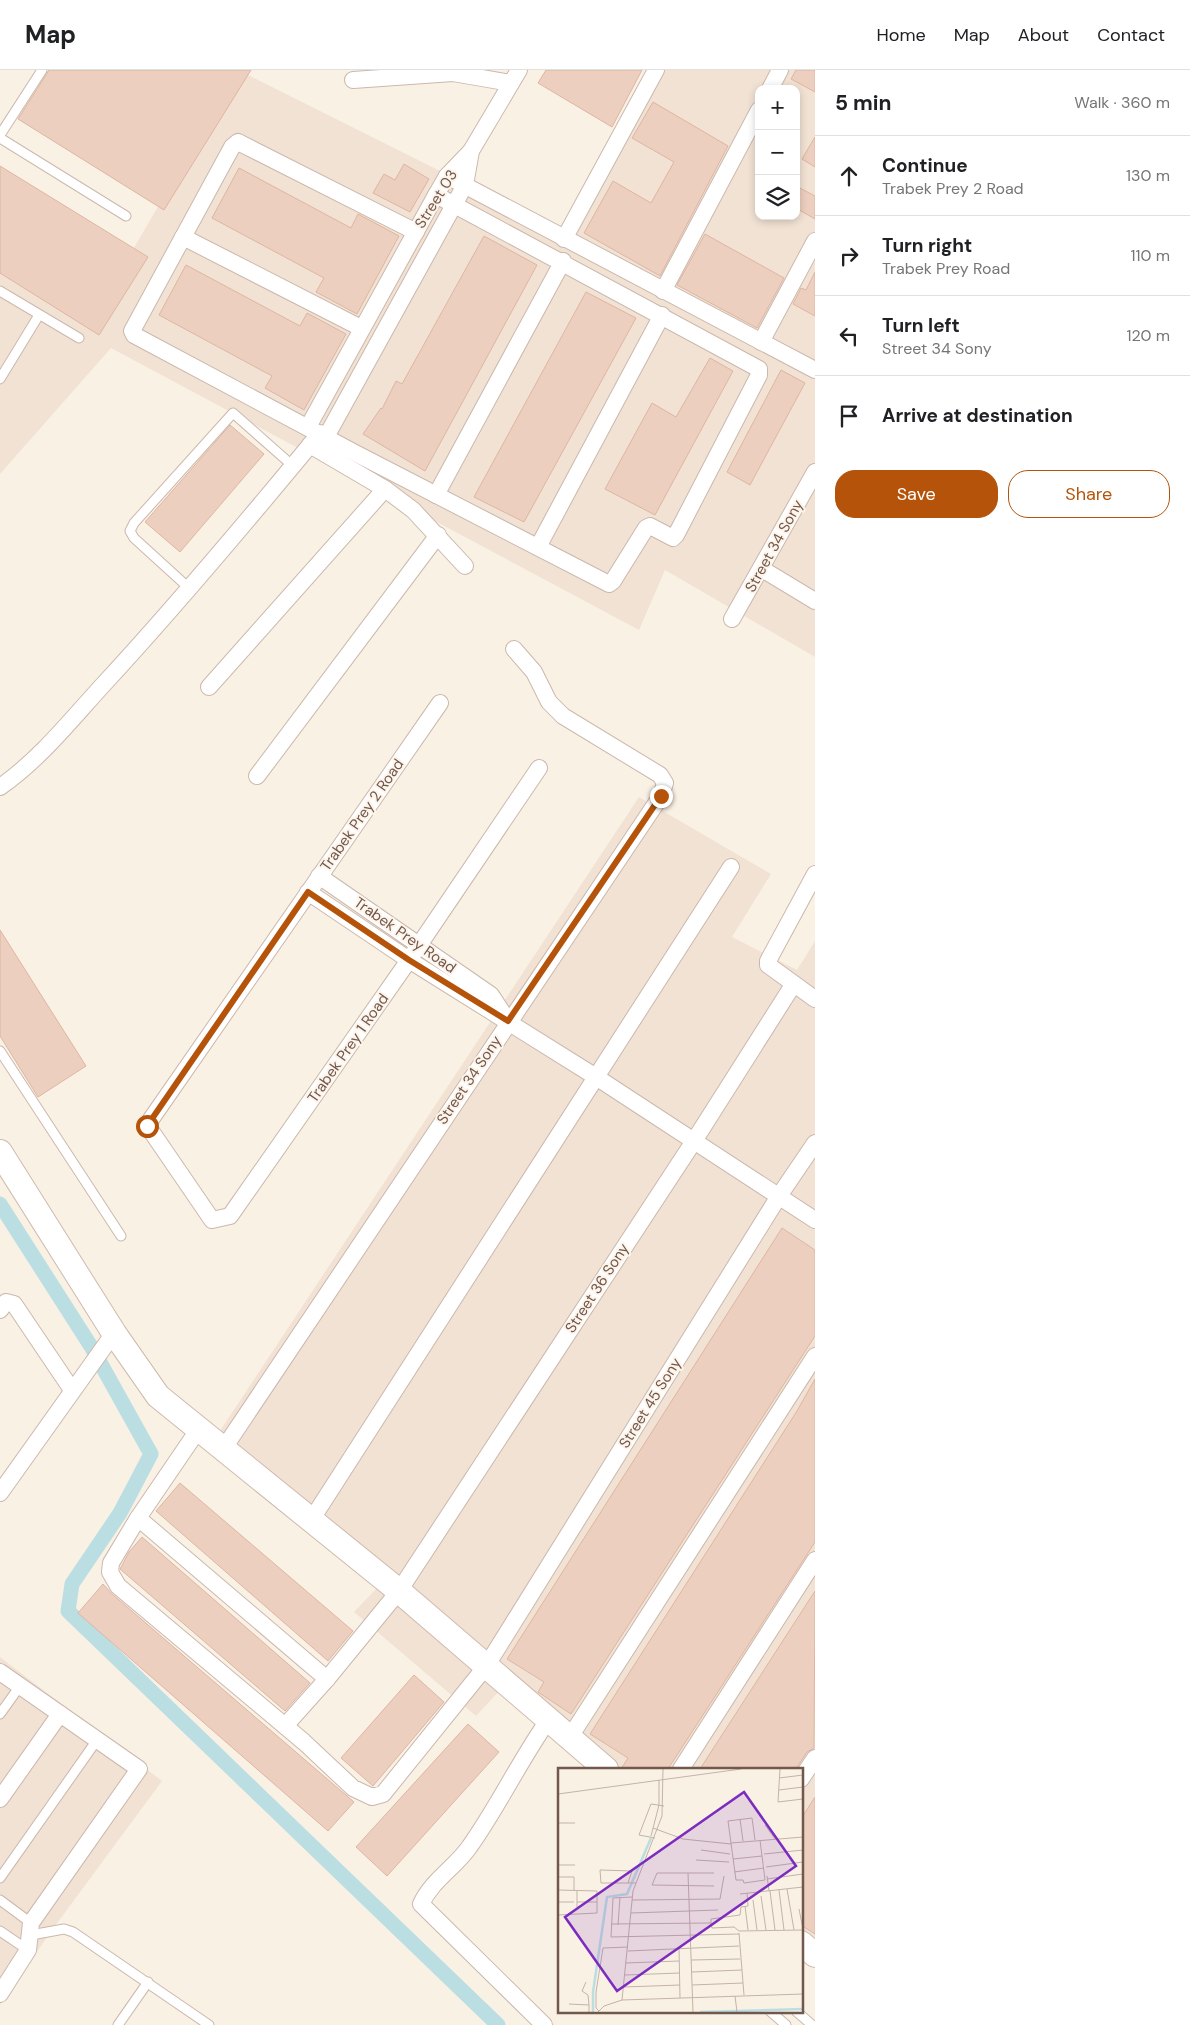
<!DOCTYPE html>
<meta charset="utf-8">
<style>
body{margin:0;font-family:"DM Sans",sans-serif;background:#f2f2f2;color:#202124}
.controls{position:absolute;right:15px;top:15px;display:grid;overflow:hidden;border-radius:10px;box-shadow:0 2px 8px #0003}
.controls button{width:45px;height:45px;display:grid;place-items:center;padding:0;border:0;border-bottom:1px solid #e0e0e0;background:#fff;color:#202124;font:25px sans-serif}
.stop{position:absolute;width:15px;height:15px;margin:-11px;border:4px solid #b45309;border-radius:50%;background:#fff}
.stop.end{background:#b45309;border-color:#fff;box-shadow:0 1px 5px #0008}
.list{margin:0;padding:0;list-style:none}
h2{display:flex;justify-content:space-between;align-items:center;height:65px;margin:0;padding:0 20px;font-size:21px}
h2 small{font-size:16px;font-weight:400;color:#757577}
.list li{display:grid;grid-template-columns:32px 1fr auto;gap:15px;align-items:center;box-sizing:border-box;height:80px;padding:0 20px;border-top:1px solid #e0e0e0}
.list b{display:block;font-size:19px;white-space:nowrap}
.list p{margin:0;font-size:16px;white-space:nowrap;color:#757577}
.list em{font-size:16px;font-style:normal;color:#757577}
.actions{display:flex;gap:10px;padding:15px 20px}
.actions a{flex:1;padding:11px 0;border:1px solid #b45309;border-radius:20px;text-align:center;font-size:18px;color:#b45309}
.actions .main{background:#b45309;color:#fff}
.icon{flex:none;width:28px;height:28px;fill:none;stroke:currentColor;stroke-width:2;stroke-linecap:round;stroke-linejoin:round}
.map{position:relative;flex:none;width:815px;height:1955px;overflow:hidden}
header{display:flex;align-items:center;gap:30px;box-sizing:border-box;height:70px;padding:0 25px;background:#fff;border-bottom:1px solid #e0e0e0}
header strong{font-size:24px}
nav{display:flex;gap:28px;margin-inline-start:auto;font-size:18px}
main{display:flex}
aside{flex:1;background:#fff}
.map>svg:first-child{display:block}
</style>
<header>
<strong>Map</strong>
<nav><a>Home</a><a>Map</a><a>About</a><a>Contact</a></nav>
</header>
<main>
<div class="map">
<svg width="815" height="1955" viewBox="0 0 815 1955">
<rect width="100%" height="100%" fill="#faf1e5"/>
<g fill="#f1e2d4" fill-rule="evenodd">
<path d="M238,0l322,161 88,-161h167v587l-150,-87 -26,60 -528,-282 -111,126v-218l94,60zM759,19h37v127h-37z"/>
<polygon points="639,727 771,804 732,867 797,900 815,871 815,1891 801,1879 801,1699 596,1699 503,1617 476,1646 354,1542 377,1518 208,1379"/>
<polygon points="0,1587 162,1711 52,1860 0,1935"/>
</g>
<g fill="none" stroke-linecap="round" stroke-linejoin="round">
<polyline stroke="#bbdee2" stroke-width="15" points="0,1134 92,1278 151,1384 120,1443 72,1514 68,1541 498,1955"/>
</g>
<g fill="#edcfbf" stroke="#deb5a1">
<polygon points="49,0 251,0 164,140 18,49"/>
<polygon points="546,0 642,0 612,57 538,13"/>
<polygon points="796,0 815,0 815,22 791,9"/>
<polygon points="653,32 728,76 660,206 584,163 613,111 651,133 674,92 632,68"/>
<polygon points="815,67 815,97 802,89"/>
<polygon points="404,94 429,109 410,142 373,123 384,104 395,110"/>
<polygon points="0,96 148,187 99,265 0,203"/>
<polygon points="239,98 351,158 358,144 399,166 357,244 316,222 324,208 212,148"/>
<polygon points="796,116 815,126 815,149 796,138"/>
<polygon points="705,164 784,208 757,258 677,215"/>
<polygon points="484,166 537,195 425,401 363,364 381,338 382,339 396,311 402,314"/>
<polygon points="186,195 300,256 307,243 346,264 304,340 265,318 272,306 159,245"/>
<polygon points="815,202 815,246 793,234 801,218 806,220"/>
<polygon points="586,222 636,248 524,452 474,427"/>
<polygon points="710,288 733,301 655,445 605,419 652,333 676,347"/>
<polygon points="781,300 805,313 750,415 727,402"/>
<polygon points="230,355 264,384 180,482 145,452"/>
<polygon points="0,860 86,996 38,1027 0,966"/>
<polygon points="782,1158 815,1180 815,1266 571,1644 538,1622 544,1612 507,1589"/>
<polygon points="815,1309 815,1472 668,1699 621,1699 628,1688 590,1664 797,1341"/>
<polygon points="180,1413 353,1561 328,1591 156,1441"/>
<polygon points="142,1467 310,1613 285,1641 120,1499 129,1482"/>
<polygon points="103,1514 112,1524 354,1732 328,1761 78,1543"/>
<polygon points="815,1521 814,1678 807,1682 796,1699 700,1699"/>
<polygon points="414,1605 444,1632 373,1716 341,1688"/>
<polygon points="468,1654 499,1682 387,1806 356,1777"/>
<polygon points="815,1727 815,1864 801,1855 801,1749"/>
</g>
<g fill="none" stroke-linecap="round" stroke-linejoin="round">
<defs>
<g id="lane">
<polyline points="0,65 42,0"/>
<polyline points="0,68 126,146"/>
<polyline points="0,221 79,268"/>
<polyline points="0,309 39,245"/>
<polyline points="190,519 134,468 130,461 134,453 233,343 293,396"/>
<polyline points="0,981 121,1166"/>
<polyline points="0,1644 20,1616"/>
<polyline points="0,1808 97,1670"/>
<polyline points="0,1830 31,1853"/>
<polyline points="0,1861 28,1880"/>
<polyline points="31,1865 64,1859 73,1862 209,1955"/>
<polyline points="770,1941 786,1955"/>
<polyline points="796,1941 812,1955"/>
<polyline points="118,1955 148,1912"/>
</g>
<g id="street">
<polyline points="353,10 453,3 511,13"/>
<polyline points="770,19 780,0"/>
<polyline points="447,106 815,300"/>
<polyline points="416,162 238,72 232,77 132,261 134,265 355,383 609,514 613,511 646,458 650,456 673,468 676,465 759,305 759,299 436,125"/>
<polyline points="183,167 361,258"/>
<polyline points="564,169 656,0"/>
<polyline points="663,221 759,40"/>
<polyline points="761,272 815,171"/>
<polyline points="308,357 436,125 447,106 471,81 519,0"/>
<polyline points="326,367 465,115 471,81"/>
<polyline points="310,375 385,419 413,440 465,496"/>
<polyline points="436,425 563,191"/>
<polyline points="538,477 662,245"/>
<polyline points="762,499 815,531"/>
<polyline points="732,549 815,402"/>
<polyline points="209,617 385,419"/>
<polyline points="440,633 147,1055 212,1150 230,1146 409,890 539,698"/>
<polyline points="257,706 438,465"/>
<path d="M0,717c39,-27 70,-66 102,-101 76,-82 147,-167 218,-253"/>
<polyline points="815,804 768,891 768,895 815,929"/>
<polyline points="319,806 491,925 504,945"/>
<polyline points="308,822 409,890 596,1007 815,1150"/>
<polyline points="0,1240 6,1232 14,1234 72,1320"/>
<polyline points="198,1360 138,1448 111,1493 110,1502 118,1516 304,1672 353,1718 372,1727 383,1724 487,1595 779,1126 815,1073"/>
<polyline points="224,1378 661,726 665,713 660,705 563,646 549,632 534,602 514,579"/>
<polyline points="0,1423 114,1263"/>
<polyline points="138,1448 327,1609"/>
<polyline points="312,1449 731,797"/>
<polyline points="0,1602 139,1699 31,1853 28,1880 0,1924"/>
<polyline points="285,1656 327,1609 399,1521 694,1071 793,915"/>
<polyline points="570,1667 815,1286"/>
<polyline points="681,1699 815,1490"/>
<polyline points="801,1709 815,1688"/>
<polyline points="0,1729 60,1644"/>
<path d="M544,1955l-123,-121c11,-24 35,-37 49,-58 29,-41 50,-86 79,-127"/>
</g>
<g id="secondary">
<polyline points="0,1082 114,1263 158,1326 399,1521 606,1699"/>
<polyline points="801,1873 815,1885"/>
</g>
</defs>
<use href="#lane" stroke="#cbb8ac" stroke-width="11"/>
<use href="#street" stroke="#cbb8ac" stroke-width="18"/>
<use href="#secondary" stroke="#cfbaad" stroke-width="26"/>
<use href="#lane" stroke="#fff" stroke-width="9"/>
<use href="#street" stroke="#fff" stroke-width="16"/>
<use href="#secondary" stroke="#fff" stroke-width="24"/>
</g>
<g fill="none" stroke-linecap="round" stroke-linejoin="round">
<polyline stroke="#b45309" stroke-width="6" points="147,1056 308,822 409,890 508,951 661,726"/>
</g>
<g text-anchor="middle" dominant-baseline="central" stroke-width="4" stroke-linejoin="round" paint-order="stroke">
<g font-size="15" fill="#71574c" stroke="#fdf5eb">
<text transform="translate(436 129) rotate(-58)">Street 03</text>
<text transform="translate(774 476) rotate(-61)">Street 34 Sony</text>
<text transform="translate(362 745) rotate(-55)">Trabek Prey 2 Road</text>
<text transform="translate(405 865) rotate(35)">Trabek Prey Road</text>
<text transform="translate(348 978) rotate(-55)">Trabek Prey 1 Road</text>
<text transform="translate(469 1010) rotate(-56)">Street 34 Sony</text>
<text transform="translate(597 1218) rotate(-57)">Street 36 Sony</text>
<text transform="translate(650 1333) rotate(-58)">Street 45 Sony</text>
</g>
</g>
<g transform="translate(558 1698)">
<rect width="245" height="245" fill="#faf1e5"/>
<path fill="none" stroke="#bbdee2" stroke-width="2.5" d="M35,244v-20l14,-95 20,-3 24,-56M142,244l103,-3"/>
<path fill="none" stroke="#c3b3a8" stroke-width="1" d="M222,1l-2,33 25,-3M221,10l24,-3M221,22l24,-3M0,26l183,-25M182,51l3,22M0,55h17M207,57l10,14M95,60l30,11 48,5M93,68l8,-31v-25M97,70l-16,-3 12,-31 13,2M197,72l-3,-22 -24,3 8,59h7l1,3 21,-3 -5,-40M173,75l72,-6M143,82l29,4M206,86l39,-4M175,91l29,-3M138,92l33,2M0,97h17M208,99l37,-5M176,104l30,-4M130,105l5,139M156,105h-57l-5,12 62,1M209,108l2,15M0,109h16v13M209,111l36,-5M70,115l4,-12 -32,-1 1,13h35M229,121l7,41M0,122l39,1v22l-39,2M221,122l5,40M212,123l5,39M182,126l63,-7M203,128l5,34M74,129l-19,1 -2,39 128,-3M74,132l88,-1 4,-23M195,132l4,30M0,134h16M19,134h20M187,138l3,24M19,139v-17M241,141l4,20M73,145l87,-3M153,155l1,5 22,-1 5,4 64,-1M153,155v-4l29,-4 1,-8 7,-1 -1,-13M53,156l100,-1M60,157l2,-28M181,165l5,62M121,180l1,50M70,183l111,-5M133,192l49,-1M68,195l53,-2M134,204l50,-2M67,207l55,-2M28,214l-4,9 6,4 1,10M134,217l51,-2M66,219l56,-2M177,228l2,16M64,232l11,-109 29,-75 1,-47M11,236l20,1v7M41,243l-3,-3v-16l7,-44 25,-1M40,244l6,-6 18,-6 181,-6"/>
<path fill="#7b2cbf" fill-opacity="0.15" stroke="#7b2cbf" stroke-width="2.5" d="M186,24l52,74 -179,125 -52,-74z"/>
<rect width="245" height="245" fill="none" stroke="#71574c" stroke-width="2.5"/>
</g>
</svg>
<div class="controls">
<button>+</button>
<button>−</button>
<button><svg class="icon" aria-label="layers" viewBox="0 0 24 24"><path d="M12 4l9 5-9 5-9-5zM3 14l9 5 9-5"/></svg></button>
</div>
<div class="stop" style="left:147px;top:1056px"></div>
<div class="stop end" style="left:661px;top:726px"></div>
</div>
<aside>
<h2>5 min<small>Walk · 360 m</small></h2>
<ul class="list">
<li><svg class="icon" aria-label="ahead" viewBox="0 0 24 24"><path d="M12 20V5M6 11l6-6 6 6"/></svg><div><b>Continue</b><p>Trabek Prey 2 Road</p></div><em>130 m</em></li>
<li><svg class="icon" aria-label="right" viewBox="0 0 24 24"><path d="M7 20v-9h11M14 6l5 5-5 5"/></svg><div><b>Turn right</b><p>Trabek Prey Road</p></div><em>110 m</em></li>
<li><svg class="icon" aria-label="left" viewBox="0 0 24 24"><path d="M17 20v-9H6M10 6l-5 5 5 5"/></svg><div><b>Turn left</b><p>Street 34 Sony</p></div><em>120 m</em></li>
<li><svg class="icon" aria-label="arrive" viewBox="0 0 24 24"><path d="M6 21V4h12l-3 4 3 4H6"/></svg><div><b>Arrive at destination</b></div></li>
</ul>
<div class="actions"><a class="main">Save</a><a>Share</a></div>
</aside>
</main>
